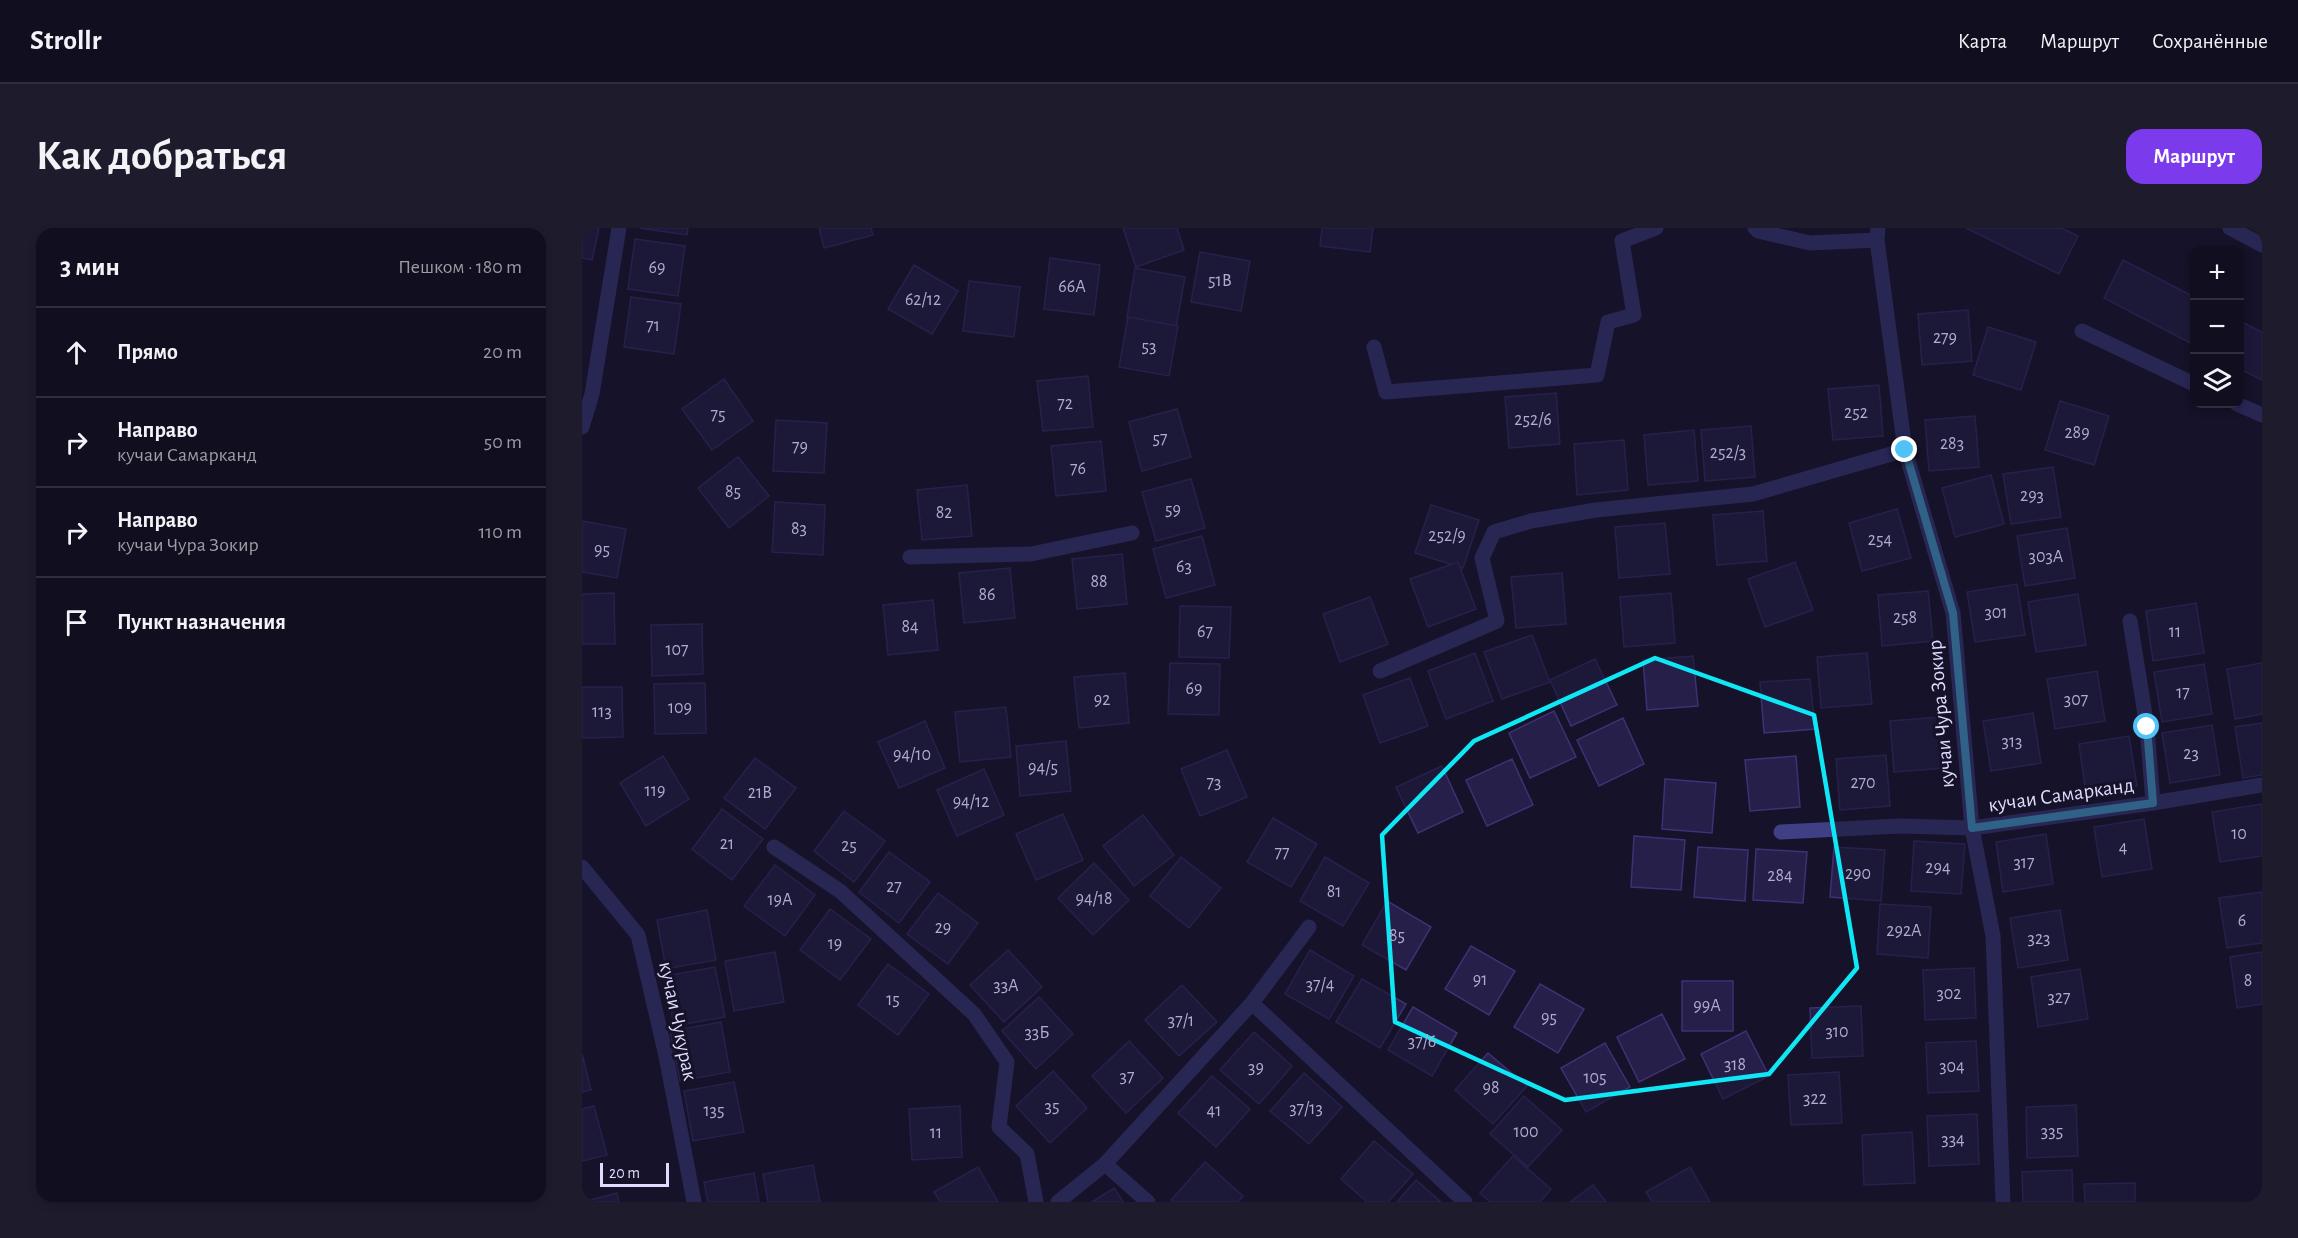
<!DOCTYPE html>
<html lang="ru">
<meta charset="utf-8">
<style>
body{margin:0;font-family:"Alegreya Sans",sans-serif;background:#1e1c2c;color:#f1f3f6}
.controls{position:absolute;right:18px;top:18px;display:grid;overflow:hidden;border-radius:12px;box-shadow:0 3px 9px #0003}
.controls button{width:54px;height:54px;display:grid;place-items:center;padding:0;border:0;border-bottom:2px solid #302e3d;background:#100e1f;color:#f1f3f6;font:30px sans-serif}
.scale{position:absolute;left:18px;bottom:15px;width:69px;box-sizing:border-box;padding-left:6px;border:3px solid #dedbfd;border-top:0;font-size:16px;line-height:21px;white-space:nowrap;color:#dedbfd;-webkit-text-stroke:4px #151229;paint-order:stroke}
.stop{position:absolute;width:18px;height:18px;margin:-14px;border:4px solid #4fc3f7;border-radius:50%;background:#fff}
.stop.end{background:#4fc3f7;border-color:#fff;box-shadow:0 2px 6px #0008}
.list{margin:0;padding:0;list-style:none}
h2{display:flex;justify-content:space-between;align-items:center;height:78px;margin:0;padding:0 24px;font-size:26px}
h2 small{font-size:20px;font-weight:400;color:#9c9ca4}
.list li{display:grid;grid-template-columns:39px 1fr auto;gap:18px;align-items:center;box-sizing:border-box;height:90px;padding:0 24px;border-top:2px solid #302e3d}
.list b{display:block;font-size:22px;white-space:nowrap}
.list p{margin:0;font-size:20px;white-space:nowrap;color:#9c9ca4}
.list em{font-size:20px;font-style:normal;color:#9c9ca4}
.icon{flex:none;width:33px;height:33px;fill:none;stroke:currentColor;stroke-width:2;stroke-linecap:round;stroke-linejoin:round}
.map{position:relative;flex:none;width:1680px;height:974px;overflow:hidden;border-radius:18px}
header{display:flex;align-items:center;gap:36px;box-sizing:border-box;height:84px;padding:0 30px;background:#100e1f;border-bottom:2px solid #302e3d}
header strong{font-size:28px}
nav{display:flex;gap:33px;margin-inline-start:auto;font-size:21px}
.intro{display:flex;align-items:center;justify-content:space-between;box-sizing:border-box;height:144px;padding:0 36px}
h1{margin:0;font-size:42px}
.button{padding:15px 27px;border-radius:18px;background:#7c3aed;color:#fff;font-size:21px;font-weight:700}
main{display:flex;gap:36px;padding:0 36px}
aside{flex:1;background:#100e1f;border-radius:18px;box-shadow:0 3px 9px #0003}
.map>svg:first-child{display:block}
</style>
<header>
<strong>Strollr</strong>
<nav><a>Карта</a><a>Маршрут</a><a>Сохранённые</a></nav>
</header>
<div class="intro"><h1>Как добраться</h1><a class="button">Маршрут</a></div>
<main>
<aside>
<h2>3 мин<small>Пешком · 180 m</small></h2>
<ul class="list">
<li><svg class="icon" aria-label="ahead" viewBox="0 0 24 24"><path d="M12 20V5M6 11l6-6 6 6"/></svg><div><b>Прямо</b></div><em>20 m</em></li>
<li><svg class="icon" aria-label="right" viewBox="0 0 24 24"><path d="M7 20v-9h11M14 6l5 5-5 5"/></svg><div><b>Направо</b><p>кучаи Самарканд</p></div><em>50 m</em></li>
<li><svg class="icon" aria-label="right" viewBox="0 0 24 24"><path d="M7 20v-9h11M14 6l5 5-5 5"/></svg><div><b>Направо</b><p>кучаи Чура Зокир</p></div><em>110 m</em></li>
<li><svg class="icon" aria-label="arrive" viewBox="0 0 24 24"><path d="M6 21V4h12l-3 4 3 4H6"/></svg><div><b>Пункт назначения</b></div></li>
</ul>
</aside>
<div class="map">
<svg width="1680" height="974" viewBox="0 0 1680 974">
<rect width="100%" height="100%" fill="#151229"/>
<g fill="#251f49" stroke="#3c3274" stroke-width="1.5">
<polygon points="0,0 17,0 10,32 0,30"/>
<polygon points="57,0 106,0 105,7"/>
<polygon points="237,0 289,0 291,7 242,20"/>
<polygon points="541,0 595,0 602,22 554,39"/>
<polygon points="740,0 791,0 788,24 738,18"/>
<polygon points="1384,0 1480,0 1496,8 1477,46"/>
<polygon points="53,11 103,18 96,68 46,61"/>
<polygon points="618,24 668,33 659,83 609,74"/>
<polygon points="468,30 518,37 512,87 462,81"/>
<polygon points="1541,32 1612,69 1612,117 1522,70"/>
<polygon points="332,37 376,63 350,106 306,81"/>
<polygon points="553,40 603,49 594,99 545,90"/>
<polygon points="387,53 438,59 432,109 381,103"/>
<polygon points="49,69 99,76 92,126 42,119"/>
<polygon points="1386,82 1390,133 1340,137 1336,86"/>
<polygon points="546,89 596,98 587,148 537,139"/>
<polygon points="1658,93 1680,104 1680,152 1658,141"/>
<polygon points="1406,99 1454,114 1439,162 1391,147"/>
<polygon points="506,148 511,199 461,203 455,153"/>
<polygon points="142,151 171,193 130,222 100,181"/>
<polygon points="1297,157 1301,208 1251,212 1246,161"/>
<polygon points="974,165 978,216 927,220 923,169"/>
<polygon points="1478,173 1527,188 1512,237 1463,222"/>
<polygon points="595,181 609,229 560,243 547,194"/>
<polygon points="1393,188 1397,239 1347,243 1343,192"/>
<polygon points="194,192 245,195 242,245 191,243"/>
<polygon points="1169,198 1173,249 1123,253 1119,202"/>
<polygon points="1112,202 1116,253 1066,257 1062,207"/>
<polygon points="1042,212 1046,262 995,267 992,216"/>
<polygon points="519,213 524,263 474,268 469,218"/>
<polygon points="156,229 187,268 147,300 116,260"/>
<polygon points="1471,239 1479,289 1429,296 1421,246"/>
<polygon points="1409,247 1422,296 1373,309 1360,260"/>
<polygon points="609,251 623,300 574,313 560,264"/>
<polygon points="385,257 390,308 340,312 335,262"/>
<polygon points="193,274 243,277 241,327 190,324"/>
<polygon points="849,277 897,292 881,340 833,325"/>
<polygon points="1315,281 1329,330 1280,343 1267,295"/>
<polygon points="1181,283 1185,333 1135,337 1131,287"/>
<polygon points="0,293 44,301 35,350 0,344"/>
<polygon points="1083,295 1088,346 1037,350 1033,299"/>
<polygon points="1485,300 1493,350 1443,358 1435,308"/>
<polygon points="620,308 633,357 584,370 571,321"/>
<polygon points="540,326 545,376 495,381 490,331"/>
<polygon points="876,334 894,381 846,399 828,351"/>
<polygon points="1213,334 1231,382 1183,399 1166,351"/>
<polygon points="428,340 433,390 382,395 377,345"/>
<polygon points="980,345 984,396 934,400 929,349"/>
<polygon points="1435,356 1443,407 1393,414 1385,364"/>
<polygon points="1346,363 1351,413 1300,418 1296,367"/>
<polygon points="32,365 33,416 0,416 0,366"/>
<polygon points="1089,365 1093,415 1042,419 1038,369"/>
<polygon points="1496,366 1504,417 1454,424 1446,374"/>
<polygon points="788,369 806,416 758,434 741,386"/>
<polygon points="351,372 356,422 306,427 301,377"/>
<polygon points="1614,375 1622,425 1571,433 1564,383"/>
<polygon points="598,378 649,379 647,430 597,429"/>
<polygon points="120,396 121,446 70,448 69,397"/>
<polygon points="950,407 968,454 920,471 902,424"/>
<polygon points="893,425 911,473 864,491 846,443"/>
<polygon points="1285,425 1290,476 1239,480 1235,429"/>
<polygon points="1111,428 1116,478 1065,482 1061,432"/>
<polygon points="1013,431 1035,477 989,498 968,452"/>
<polygon points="588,435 638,436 637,487 586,486"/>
<polygon points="1680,435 1680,486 1653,491 1645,441"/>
<polygon points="1622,436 1630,486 1580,494 1572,444"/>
<polygon points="1515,443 1523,493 1473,501 1465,451"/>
<polygon points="543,445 547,495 497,500 492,449"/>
<polygon points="828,450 846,498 798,515 781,467"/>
<polygon points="1228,451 1233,501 1182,505 1178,454"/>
<polygon points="123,455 124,505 73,506 72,456"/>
<polygon points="0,459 40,459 41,509 0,510"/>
<polygon points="424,479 429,529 378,534 373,484"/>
<polygon points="972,483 994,529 948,550 927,505"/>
<polygon points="1451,485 1459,535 1409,543 1401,493"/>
<polygon points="1358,489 1363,540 1312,544 1308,493"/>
<polygon points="1041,490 1062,536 1017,558 995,512"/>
<polygon points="343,493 363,540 317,560 296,514"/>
<polygon points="1680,495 1680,547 1661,550 1653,499"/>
<polygon points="1630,497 1638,547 1588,555 1580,505"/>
<polygon points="1547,508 1555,558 1504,566 1497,516"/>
<polygon points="484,513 489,563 438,568 434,518"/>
<polygon points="645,522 665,569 618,588 599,541"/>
<polygon points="1304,527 1308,578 1258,582 1254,531"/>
<polygon points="81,528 107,571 64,598 38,555"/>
<polygon points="1214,528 1218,579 1168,583 1163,532"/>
<polygon points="173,530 214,560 183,601 142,570"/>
<polygon points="930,531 951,577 905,598 884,552"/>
<polygon points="860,538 881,584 836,605 814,559"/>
<polygon points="402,541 422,587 375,608 355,562"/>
<polygon points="1083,551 1134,555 1130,605 1080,601"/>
<polygon points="1680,576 1680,628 1638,634 1630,584"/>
<polygon points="140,581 181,611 150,652 110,621"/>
<polygon points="262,583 303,613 272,654 232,623"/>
<polygon points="481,586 501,632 454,652 434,606"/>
<polygon points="561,587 592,627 552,658 521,618"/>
<polygon points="691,590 735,616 709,659 665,634"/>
<polygon points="1562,591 1570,641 1520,649 1512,599"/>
<polygon points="1464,606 1471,656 1421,664 1414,614"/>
<polygon points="1052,608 1103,612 1099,662 1049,659"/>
<polygon points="1332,613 1383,616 1379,666 1329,663"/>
<polygon points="1116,619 1166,622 1163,673 1112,669"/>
<polygon points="1252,619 1303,622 1299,673 1248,669"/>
<polygon points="1174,621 1225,624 1221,675 1171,672"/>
<polygon points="307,624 348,654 317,695 277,664"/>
<polygon points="599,629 639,660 607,700 568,668"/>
<polygon points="743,629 787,655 761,698 718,673"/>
<polygon points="512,635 547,672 511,707 476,670"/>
<polygon points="193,637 233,667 203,708 162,678"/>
<polygon points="1680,664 1680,715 1645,720 1637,670"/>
<polygon points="356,665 396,695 366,736 325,706"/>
<polygon points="805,673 849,699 824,742 780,717"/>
<polygon points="1298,676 1349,679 1346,730 1295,726"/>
<polygon points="248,681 289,711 258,752 218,722"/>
<polygon points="125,682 134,732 84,741 75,692"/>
<polygon points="1478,682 1486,732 1436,740 1428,690"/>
<polygon points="889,718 933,743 907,787 863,761"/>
<polygon points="426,722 460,759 422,794 388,757"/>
<polygon points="728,722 772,748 747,791 703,766"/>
<polygon points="193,724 202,774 152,783 143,733"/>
<polygon points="1680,724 1680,776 1655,780 1648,729"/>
<polygon points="306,736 347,766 316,807 276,777"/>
<polygon points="133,739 143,789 92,798 83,748"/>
<polygon points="1392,740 1394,790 1343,792 1341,742"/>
<polygon points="1498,741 1506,791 1456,799 1449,749"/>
<polygon points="780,751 824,776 798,820 754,794"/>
<rect x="1100" y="753" width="51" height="50"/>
<polygon points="958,756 1002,781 976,825 932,799"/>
<polygon points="600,757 635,794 597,828 563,792"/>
<polygon points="457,769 491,806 454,841 420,803"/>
<polygon points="1279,778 1281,828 1230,830 1228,780"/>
<polygon points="831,779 875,805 850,848 806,822"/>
<polygon points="1080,786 1103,831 1057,854 1035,809"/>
<polygon points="139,794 148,844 98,853 88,803"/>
<polygon points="1164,803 1187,848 1141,871 1119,826"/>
<polygon points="672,804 710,838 677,876 638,842"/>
<polygon points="547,813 581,850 544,885 510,848"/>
<polygon points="1394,813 1397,863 1346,865 1344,815"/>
<polygon points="1023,815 1048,859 1004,884 979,840"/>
<polygon points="906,825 945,858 911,896 873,862"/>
<polygon points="0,826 9,862 0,864"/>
<polygon points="471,843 505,880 468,915 434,878"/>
<polygon points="1257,844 1260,895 1209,897 1206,847"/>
<polygon points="722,845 760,879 727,916 688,883"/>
<polygon points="630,848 668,881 634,919 596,885"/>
<polygon points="152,854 162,904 111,913 102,863"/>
<polygon points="942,868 980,902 946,939 908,906"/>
<polygon points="1494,877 1496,928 1445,930 1444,879"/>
<polygon points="12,878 25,927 0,933 0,881"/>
<polygon points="378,878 380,929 330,932 327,881"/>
<polygon points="1395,886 1397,936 1347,938 1345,888"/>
<polygon points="1330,904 1333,955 1282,957 1280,907"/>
<polygon points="792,913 831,946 806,974 785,974 759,951"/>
<polygon points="931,928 969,961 958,974 908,974 898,965"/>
<polygon points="623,934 661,968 656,974 591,974 589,972"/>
<polygon points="231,937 238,974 186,974 181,946"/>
<polygon points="396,939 416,974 358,974 352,964"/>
<polygon points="1108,939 1128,974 1070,974 1064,964"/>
<polygon points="1490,942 1491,974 1441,974 1440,944"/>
<polygon points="172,945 177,974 126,974 122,954"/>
<polygon points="834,952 859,974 815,974"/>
<polygon points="1553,955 1553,974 1503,974 1502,956"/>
<polygon points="1011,957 1024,974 988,974"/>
<polygon points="532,960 541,974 510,974"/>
<polygon points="35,965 37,974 1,974"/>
</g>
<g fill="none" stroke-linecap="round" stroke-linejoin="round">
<g stroke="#3f3f86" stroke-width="15">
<polyline points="1173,0 1176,3 1228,15 1295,12"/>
<polyline points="1296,0 1295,12 1323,222 1371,385 1390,600 1411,708 1421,974"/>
<polyline points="1648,0 1680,17"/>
<polyline points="1500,103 1612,156"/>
<polyline points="792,119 804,164 1015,147 1026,94 1052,87 1040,13 1074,0"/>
<polyline points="1655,176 1680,187"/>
<polyline points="0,199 10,166 37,0"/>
<polyline points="328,329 449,326 550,305"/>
<polyline points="1548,393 1565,499 1571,575"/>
<polyline points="798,443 915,393 900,330 912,304 949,293 1014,282 1171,266 1323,222"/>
<polyline points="1199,604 1318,598 1390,600 1571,575 1680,557"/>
<polyline points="192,619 258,663 392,786 425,834 417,899 445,926 454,974"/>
<polyline points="0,639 56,707 84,828 112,974"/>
<polyline points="670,775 883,974"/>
<polyline points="523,936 566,974"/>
<polyline points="476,974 523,936 670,775 727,699"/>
</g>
</g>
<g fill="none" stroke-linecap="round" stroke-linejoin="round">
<polyline stroke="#4fc3f7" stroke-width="8" points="1323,222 1371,385 1390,600 1571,575 1565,499"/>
</g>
<path d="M0 0H1680V974H0ZM1073,430l159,57 43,253 -88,106 -204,26 -170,-78 -13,-187 92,-94z" fill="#151229" fill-opacity=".55" fill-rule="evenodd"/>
<path fill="none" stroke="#10e7f5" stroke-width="4.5" stroke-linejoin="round" d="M1073,430l159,57 43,253 -88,106 -204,26 -170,-78 -13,-187 92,-94z"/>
<g text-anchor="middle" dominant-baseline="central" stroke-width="6" stroke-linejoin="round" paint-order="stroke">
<g font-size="18" fill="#b0acd0">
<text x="75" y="40">69</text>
<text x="638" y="53">51В</text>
<text x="490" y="59">66А</text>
<text x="341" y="72">62/12</text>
<text x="71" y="98">71</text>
<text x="1363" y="110">279</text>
<text x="567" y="119">53</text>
<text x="483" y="176">72</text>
<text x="1274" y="185">252</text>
<text x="136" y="187">75</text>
<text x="951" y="192">252/6</text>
<text x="1495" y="205">289</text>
<text x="578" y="211">57</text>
<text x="1370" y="216">283</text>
<text x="218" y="219">79</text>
<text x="1146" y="225">252/3</text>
<text x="496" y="241">76</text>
<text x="151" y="264">85</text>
<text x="1450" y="268">293</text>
<text x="591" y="282">59</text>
<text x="362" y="285">82</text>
<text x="217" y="301">83</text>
<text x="865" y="308">252/9</text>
<text x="1298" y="312">254</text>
<text x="20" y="322">95</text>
<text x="1464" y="329">303А</text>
<text x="602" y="339">63</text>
<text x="517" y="354">88</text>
<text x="405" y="367">86</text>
<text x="1414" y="385">301</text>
<text x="1323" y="390">258</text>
<text x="328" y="399">84</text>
<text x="623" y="404">67</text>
<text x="1593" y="404">11</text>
<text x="95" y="422">107</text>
<text x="612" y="461">69</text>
<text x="1601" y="465">17</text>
<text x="520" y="472">92</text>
<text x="1494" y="472">307</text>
<text x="98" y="480">109</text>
<text x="20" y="484">113</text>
<text x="1430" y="514">313</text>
<text x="1609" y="526">23</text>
<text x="330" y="527">94/10</text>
<text x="461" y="540">94/5</text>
<text x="632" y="555">73</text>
<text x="1281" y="555">270</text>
<text x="73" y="563">119</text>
<text x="178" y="565">21В</text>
<text x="389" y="574">94/12</text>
<text x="1657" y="606">10</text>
<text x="145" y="616">21</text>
<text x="267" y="618">25</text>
<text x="1541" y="620">4</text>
<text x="700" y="625">77</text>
<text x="1442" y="635">317</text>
<text x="1356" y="640">294</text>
<text x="1276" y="646">290</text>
<text x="1198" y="648">284</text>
<text x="312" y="659">27</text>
<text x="752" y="664">81</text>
<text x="512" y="671">94/18</text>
<text x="198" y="672">19А</text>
<text x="1660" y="693">6</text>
<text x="361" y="700">29</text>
<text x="1322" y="703">292А</text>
<text x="815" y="708">85</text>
<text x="1457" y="711">323</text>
<text x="253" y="716">19</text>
<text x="898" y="752">91</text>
<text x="1666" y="753">8</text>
<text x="738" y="757">37/4</text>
<text x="424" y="758">33А</text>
<text x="1367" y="766">302</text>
<text x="1477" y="770">327</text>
<text x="311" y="772">15</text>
<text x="1125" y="778">99А</text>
<text x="967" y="790">95</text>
<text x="599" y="793">37/1</text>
<text x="1255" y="804">310</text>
<text x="455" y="805">33Б</text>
<text x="840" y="814">37/6</text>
<text x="1153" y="837">318</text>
<text x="1370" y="839">304</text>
<text x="674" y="840">39</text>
<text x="545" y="849">37</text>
<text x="1013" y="850">105</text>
<text x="909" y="860">98</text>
<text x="1233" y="871">322</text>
<text x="470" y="879">35</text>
<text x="724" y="881">37/13</text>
<text x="132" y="883">135</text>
<text x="632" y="883">41</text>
<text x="944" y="904">100</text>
<text x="1470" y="904">335</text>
<text x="354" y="905">11</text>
<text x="1371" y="912">334</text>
</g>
<g font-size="21" fill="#dedbfd" stroke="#151229">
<text transform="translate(1359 486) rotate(-95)">кучаи Чура Зокир</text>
<text transform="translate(1479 567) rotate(-8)">кучаи Самарканд</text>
<text transform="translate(96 793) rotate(78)">кучаи Чукурак</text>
</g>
</g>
</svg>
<div class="controls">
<button>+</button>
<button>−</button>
<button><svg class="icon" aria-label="layers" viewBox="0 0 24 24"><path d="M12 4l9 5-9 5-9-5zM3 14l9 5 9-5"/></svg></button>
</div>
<div class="scale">20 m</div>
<div class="stop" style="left:1565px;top:499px"></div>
<div class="stop end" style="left:1323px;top:222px"></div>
</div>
</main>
